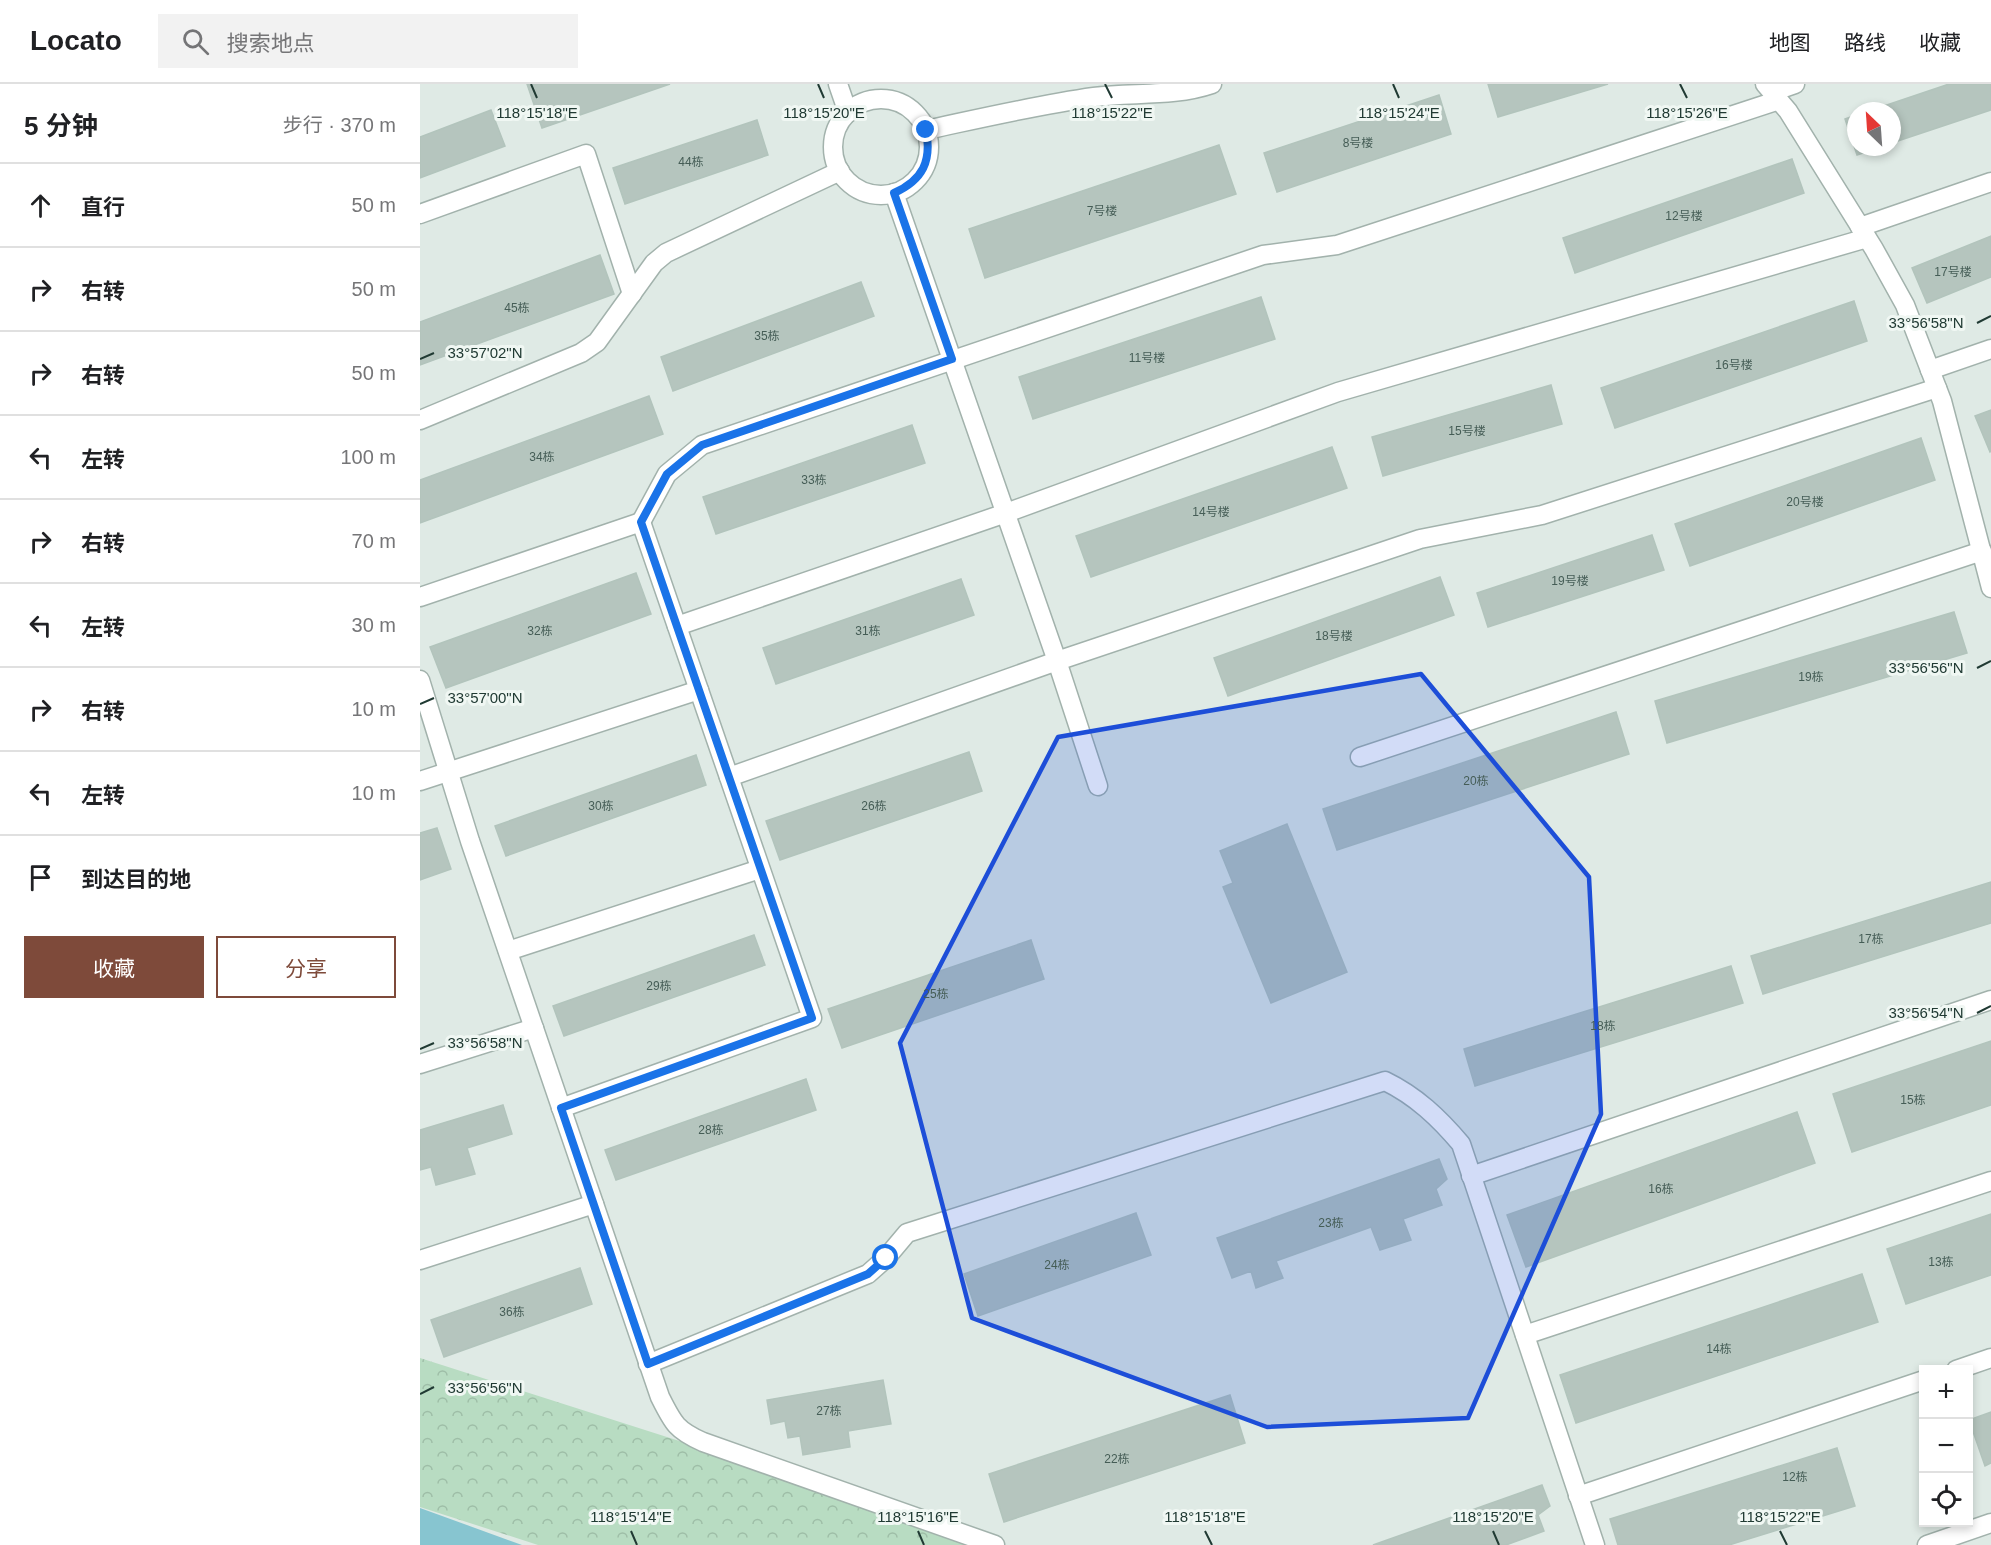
<!DOCTYPE html>
<html lang="zh">
<meta charset="utf-8">
<style>
body{margin:0;font-family:Arial,"Noto Sans SC",sans-serif;background:#f2f2f2;color:#202124}
.controls{position:absolute;right:18px;bottom:18px;display:grid;overflow:hidden;border-radius:0px;box-shadow:0 3px 9px #0003}
.controls button{width:54px;height:54px;display:grid;place-items:center;padding:0;border:0;border-bottom:2px solid #e0e0e0;background:#fff;color:#202124;font:30px sans-serif}
.compass{position:absolute;left:1427px;top:18px;width:54px;height:54px;border-radius:50%;background:#fff;box-shadow:0 3px 9px #0003;rotate:335deg}
.stop{position:absolute;width:18px;height:18px;margin:-14px;border:4px solid #1a73e8;border-radius:50%;background:#fff}
.stop.end{background:#1a73e8;border-color:#fff;box-shadow:0 2px 6px #0008}
.list{margin:0;padding:0;list-style:none}
h2{display:flex;justify-content:space-between;align-items:center;height:78px;margin:0;padding:0 24px;font-size:26px}
h2 small{font-size:20px;font-weight:400;color:#757577}
.list li{display:grid;grid-template-columns:39px 1fr auto;gap:18px;align-items:center;box-sizing:border-box;height:84px;padding:0 24px;border-top:2px solid #e0e0e0}
.list b{display:block;font-size:22px;white-space:nowrap}
.list em{font-size:20px;font-style:normal;color:#757577}
.actions{display:flex;gap:12px;padding:18px 24px}
.actions a{flex:1;padding:14px 0;border:2px solid #7e4a3a;border-radius:0px;text-align:center;font-size:21px;color:#7e4a3a}
.actions .main{background:#7e4a3a;color:#fff}
.icon{flex:none;width:33px;height:33px;fill:none;stroke:currentColor;stroke-width:2;stroke-linecap:round;stroke-linejoin:round}
.map{position:relative;flex:none;width:1571px;height:1461px;overflow:hidden}
header{display:flex;align-items:center;gap:36px;box-sizing:border-box;height:84px;padding:0 30px;background:#fff;border-bottom:2px solid #e0e0e0}
header strong{font-size:28px}
nav{display:flex;gap:33px;margin-inline-start:auto;font-size:21px}
.search{width:420px;height:54px;background:#f2f2f2;display:flex;align-items:center;gap:15px;box-sizing:border-box;padding:0 21px;border-radius:0px;color:#757577;font-size:22px}
main{display:flex}
aside{flex:1;background:#fff}
.map>svg:first-child{display:block}
</style>
<header>
<strong>Locato</strong>
<div class="search"><svg class="icon" aria-label="search" viewBox="0 0 24 24"><circle cx="10" cy="10" r="6"/><path d="M15 15l6 6"/></svg>搜索地点</div>
<nav><a>地图</a><a>路线</a><a>收藏</a></nav>
</header>
<main>
<aside>
<h2>5 分钟<small>步行 · 370 m</small></h2>
<ul class="list">
<li><svg class="icon" aria-label="ahead" viewBox="0 0 24 24"><path d="M12 20V5M6 11l6-6 6 6"/></svg><div><b>直行</b></div><em>50 m</em></li>
<li><svg class="icon" aria-label="right" viewBox="0 0 24 24"><path d="M7 20v-9h11M14 6l5 5-5 5"/></svg><div><b>右转</b></div><em>50 m</em></li>
<li><svg class="icon" aria-label="right" viewBox="0 0 24 24"><path d="M7 20v-9h11M14 6l5 5-5 5"/></svg><div><b>右转</b></div><em>50 m</em></li>
<li><svg class="icon" aria-label="left" viewBox="0 0 24 24"><path d="M17 20v-9H6M10 6l-5 5 5 5"/></svg><div><b>左转</b></div><em>100 m</em></li>
<li><svg class="icon" aria-label="right" viewBox="0 0 24 24"><path d="M7 20v-9h11M14 6l5 5-5 5"/></svg><div><b>右转</b></div><em>70 m</em></li>
<li><svg class="icon" aria-label="left" viewBox="0 0 24 24"><path d="M17 20v-9H6M10 6l-5 5 5 5"/></svg><div><b>左转</b></div><em>30 m</em></li>
<li><svg class="icon" aria-label="right" viewBox="0 0 24 24"><path d="M7 20v-9h11M14 6l5 5-5 5"/></svg><div><b>右转</b></div><em>10 m</em></li>
<li><svg class="icon" aria-label="left" viewBox="0 0 24 24"><path d="M17 20v-9H6M10 6l-5 5 5 5"/></svg><div><b>左转</b></div><em>10 m</em></li>
<li><svg class="icon" aria-label="arrive" viewBox="0 0 24 24"><path d="M6 21V4h12l-3 4 3 4H6"/></svg><div><b>到达目的地</b></div></li>
</ul>
<div class="actions"><a class="main">收藏</a><a>分享</a></div>
</aside>
<div class="map">
<svg width="1571" height="1461" viewBox="0 0 1571 1461">
<defs>
<pattern id="park-crowns" width="20" height="18" patternUnits="userSpaceOnUse" patternTransform="scale(1.5)"><rect width="20" height="18" fill="#b8dcc2"/><path d="M2 6a3 3 0 1 1 6 0M12 15a3 3 0 1 1 6 0" fill="none" stroke="#9ebea7"/></pattern>
</defs>
<rect width="100%" height="100%" fill="#dfeae5"/>
<polygon fill="url(#park-crowns)" points="0,1274 585,1461 118,1461 0,1423"/>
<polygon fill="#87c5d0" points="0,1424 102,1461 0,1461"/>
<g fill="#b5c5be" stroke="#b2c4bc" stroke-width="1.5">
<polygon points="107,0 250,0 122,44"/>
<polygon points="1068,0 1188,0 1078,33"/>
<polygon points="1529,0 1571,0 1571,26 1472,59 1472,27 1449,27"/>
<polygon points="1019,11 1031,50 857,108 844,69"/>
<polygon points="71,26 85,62 0,94 0,53"/>
<polygon points="1436,31 1436,63 1461,63 1437,71 1425,35"/>
<polygon points="337,36 348,71 205,120 193,84"/>
<polygon points="799,61 816,110 565,194 549,145"/>
<polygon points="1372,75 1384,109 1155,189 1143,154"/>
<polygon points="1571,152 1571,193 1507,219 1492,184"/>
<polygon points="180,171 194,210 0,281 0,238"/>
<polygon points="441,198 454,232 253,307 241,273"/>
<polygon points="841,213 855,255 613,335 599,293"/>
<polygon points="1434,217 1447,257 1195,344 1181,304"/>
<polygon points="1131,301 1142,340 963,392 952,353"/>
<polygon points="229,312 243,350 0,439 0,396"/>
<polygon points="1571,326 1571,367 1570,368 1555,332"/>
<polygon points="492,341 505,379 296,450 283,413"/>
<polygon points="1501,354 1515,396 1270,482 1255,440"/>
<polygon points="912,363 927,404 671,493 656,452"/>
<polygon points="1232,451 1244,486 1068,543 1057,509"/>
<polygon points="216,489 231,530 26,604 10,563"/>
<polygon points="1020,493 1034,531 808,612 794,574"/>
<polygon points="541,495 554,531 356,600 343,564"/>
<polygon points="1534,528 1547,569 1247,659 1235,617"/>
<polygon points="1196,628 1209,670 917,766 903,725"/>
<polygon points="549,668 562,707 360,776 346,737"/>
<polygon points="276,671 286,701 86,772 75,742"/>
<polygon points="867,740 927,888 851,919 803,803 813,799 800,767"/>
<polygon points="17,744 31,785 0,796 0,749"/>
<polygon points="1571,798 1571,839 1343,910 1331,872"/>
<polygon points="334,851 345,881 144,952 133,922"/>
<polygon points="611,856 624,895 422,964 408,925"/>
<polygon points="1311,882 1323,919 1055,1002 1044,965"/>
<polygon points="1571,957 1571,1021 1432,1068 1413,1010"/>
<polygon points="386,995 396,1026 196,1096 185,1066"/>
<polygon points="83,1021 92,1050 47,1064 55,1090 16,1101 11,1083 0,1086 0,1046"/>
<polygon points="1377,1028 1395,1079 1106,1183 1087,1131"/>
<polygon points="1019,1075 1027,1095 1016,1105 1022,1121 983,1135 991,1156 960,1166 951,1143 856,1177 863,1194 836,1204 831,1187 812,1194 797,1154"/>
<polygon points="716,1129 731,1171 558,1232 544,1190"/>
<polygon points="1571,1130 1571,1191 1486,1220 1467,1165"/>
<polygon points="160,1184 172,1220 24,1273 11,1236"/>
<polygon points="1442,1190 1458,1238 1156,1339 1140,1291"/>
<polygon points="463,1296 471,1340 428,1347 430,1363 383,1371 380,1352 368,1354 365,1337 351,1340 347,1316"/>
<polygon points="810,1311 825,1359 584,1438 569,1390"/>
<polygon points="1571,1328 1571,1379 1565,1382 1549,1336"/>
<polygon points="1417,1364 1435,1422 1309,1461 1198,1461 1190,1435"/>
<polygon points="1122,1401 1130,1422 1118,1431 1124,1447 1086,1461 953,1461"/>
</g>
<g fill="none" stroke-linecap="round" stroke-linejoin="round">
<defs>
<g id="service">
<polyline points="418,0 428,29"/>
<polyline points="1345,0 1368,27 1454,165 1485,221 1522,317 1571,504"/>
<polyline points="1352,8 1375,0"/>
<circle cx="461" cy="63" r="48"/>
<path d="M506,46c56,-12 111,-25 168,-33 39,-5 80,0 118,-13"/>
<polyline points="474,109 637,577 678,702"/>
<polyline points="0,130 166,70 212,210"/>
<polyline points="1440,143 1571,98"/>
<polyline points="1510,286 1571,265"/>
<polyline points="0,336 161,269 177,258 234,179 246,169 420,87"/>
<polyline points="221,438 247,390 282,361 843,171 917,161 1359,16"/>
<polyline points="0,513 221,438 392,934 141,1024"/>
<polyline points="257,542 586,429 918,308 1447,154"/>
<path d="M0,596l50,161 190,556c13,26 16,33 43,45l292,103"/>
<polyline points="940,673 1562,467"/>
<polyline points="309,693 637,577 1000,455 1122,431 1517,304"/>
<polyline points="0,697 279,606"/>
<polyline points="88,867 340,785"/>
<polyline points="0,980 114,944"/>
<polyline points="1051,1092 1571,916"/>
<polyline points="0,1176 174,1120"/>
<polyline points="1105,1251 1571,1097"/>
<path d="M228,1280l220,-90 18,-16 21,-25 478,-152c31,15 54,37 76,63l134,401"/>
<polyline points="1536,1286 1571,1274"/>
<polyline points="1158,1412 1504,1296"/>
<polyline points="1507,1461 1571,1439"/>
</g>
</defs>
<use href="#service" stroke="#a2b2ac" stroke-width="21"/>
<use href="#service" stroke="#fff" stroke-width="18"/>
</g>
<g fill="none" stroke-linecap="round" stroke-linejoin="round">
<path stroke="#1a73e8" stroke-width="8" d="M466,1174l-18,16 -220,90 -87,-256 251,-90 -171,-496 26,-48 35,-29 250,-86 -58,-166c29,-13 38,-32 32,-63"/>
</g>
<path fill="#1d4ed8" fill-opacity="0.2" stroke="#1d4ed8" stroke-width="4.5" stroke-linejoin="round" d="M1001,590l168,203 12,237 -133,304 -201,9 -295,-109 -72,-275 158,-306z"/>
<path fill="none" stroke="#203a33" stroke-width="2" d="M111,0l6,14M398,0l6,14M685,0l7,14M973,0l6,14M1260,0l7,14M1557,239l14,-7M0,275l14,-6M1557,584l14,-7M0,620l14,-6M1557,929l14,-7M0,965l14,-6M0,1310l14,-7M211,1447l6,14M498,1447l6,14M785,1447l7,14M1073,1447l6,14M1360,1447l7,14"/>
<g text-anchor="middle" dominant-baseline="central" stroke-width="6" stroke-linejoin="round" paint-order="stroke">
<g font-size="12" fill="#455d56">
<text x="938" y="59">8号楼</text>
<text x="271" y="78">44栋</text>
<text x="682" y="127">7号楼</text>
<text x="1264" y="132">12号楼</text>
<text x="1533" y="188">17号楼</text>
<text x="97" y="224">45栋</text>
<text x="347" y="252">35栋</text>
<text x="727" y="274">11号楼</text>
<text x="1314" y="281">16号楼</text>
<text x="1047" y="347">15号楼</text>
<text x="122" y="373">34栋</text>
<text x="394" y="396">33栋</text>
<text x="1385" y="418">20号楼</text>
<text x="791" y="428">14号楼</text>
<text x="1150" y="497">19号楼</text>
<text x="120" y="547">32栋</text>
<text x="448" y="547">31栋</text>
<text x="914" y="552">18号楼</text>
<text x="1391" y="593">19栋</text>
<text x="1056" y="697">20栋</text>
<text x="181" y="722">30栋</text>
<text x="454" y="722">26栋</text>
<text x="1451" y="855">17栋</text>
<text x="239" y="902">29栋</text>
<text x="516" y="910">25栋</text>
<text x="1183" y="942">18栋</text>
<text x="1493" y="1016">15栋</text>
<text x="291" y="1046">28栋</text>
<text x="1241" y="1105">16栋</text>
<text x="911" y="1139">23栋</text>
<text x="1521" y="1178">13栋</text>
<text x="637" y="1181">24栋</text>
<text x="92" y="1228">36栋</text>
<text x="1299" y="1265">14栋</text>
<text x="409" y="1327">27栋</text>
<text x="697" y="1375">22栋</text>
<text x="1375" y="1393">12栋</text>
</g>
</g>
<g font-size="15" text-anchor="middle" fill="#203a33" stroke="#f0f7f3" stroke-width="6" stroke-linejoin="round" paint-order="stroke">
<text x="117" y="34">118°15'18"E</text>
<text x="404" y="34">118°15'20"E</text>
<text x="692" y="34">118°15'22"E</text>
<text x="1267" y="34">118°15'26"E</text>
<text x="979" y="34">118°15'24"E</text>
<text x="1506" y="244">33°56'58"N</text>
<text x="65" y="274">33°57'02"N</text>
<text x="1506" y="589">33°56'56"N</text>
<text x="65" y="619">33°57'00"N</text>
<text x="1506" y="934">33°56'54"N</text>
<text x="65" y="964">33°56'58"N</text>
<text x="65" y="1309">33°56'56"N</text>
<text x="498" y="1438">118°15'16"E</text>
<text x="785" y="1438">118°15'18"E</text>
<text x="1073" y="1438">118°15'20"E</text>
<text x="1360" y="1438">118°15'22"E</text>
<text x="211" y="1438">118°15'14"E</text>
</g>
</svg>
<div class="controls">
<button>+</button>
<button>−</button>
<button><svg class="icon" aria-label="locate" viewBox="0 0 24 24"><circle cx="12" cy="12" r="6"/><path d="M12 2v4M12 18v4M2 12h4M18 12h4"/></svg></button>
</div>
<svg class="compass" viewBox="-18 -18 36 36"><path d="M0-13l5 13h-10z" fill="#e53935"/><path d="M0 13l5-13h-10z" fill="#757577"/></svg>
<div class="stop" style="left:466px;top:1174px"></div>
<div class="stop end" style="left:506px;top:46px"></div>
</div>
</main>
